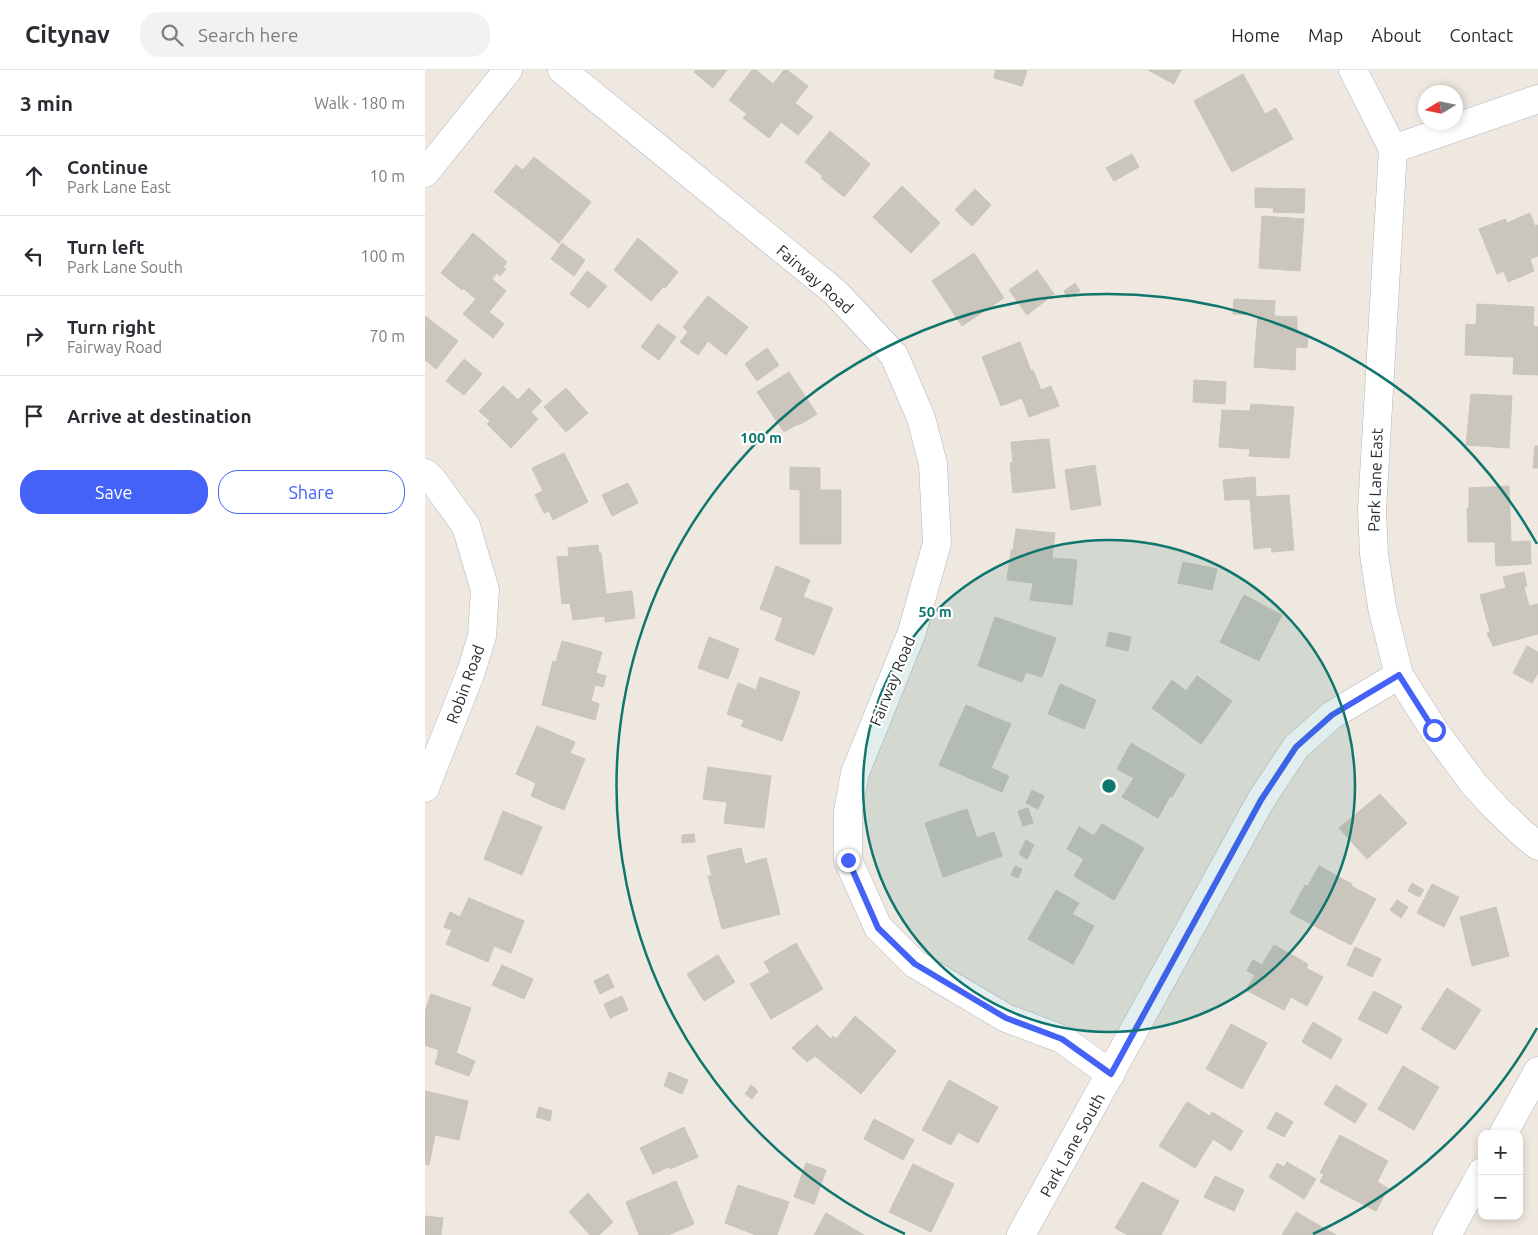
<!DOCTYPE html>
<meta charset="utf-8">
<style>
body{margin:0;font-family:Ubuntu,sans-serif;background:#f2f2f3;color:#2b2b33}
.controls{position:absolute;right:15px;bottom:15px;display:grid;overflow:hidden;border-radius:10px;box-shadow:0 2px 8px #0003}
.controls button{width:45px;height:45px;display:grid;place-items:center;padding:0;border:0;border-bottom:1px solid #e1e1e2;background:#fff;color:#2b2b33;font:25px sans-serif}
.compass{position:absolute;left:993px;top:15px;width:45px;height:45px;border-radius:50%;background:#fff;box-shadow:0 2px 8px #0003;rotate:260deg}
.stop{position:absolute;width:15px;height:15px;margin:-11px;border:4px solid #4462f7;border-radius:50%;background:#fff}
.stop.end{background:#4462f7;border-color:#fff;box-shadow:0 1px 5px #0008}
.list{margin:0;padding:0;list-style:none}
h2{display:flex;justify-content:space-between;align-items:center;height:65px;margin:0;padding:0 20px;font-size:21px}
h2 small{font-size:16px;font-weight:400;color:#7c7c81}
.list li{display:grid;grid-template-columns:32px 1fr auto;gap:15px;align-items:center;box-sizing:border-box;height:80px;padding:0 20px;border-top:1px solid #e1e1e2}
.list b{display:block;font-size:19px;white-space:nowrap}
.list p{margin:0;font-size:16px;white-space:nowrap;color:#7c7c81}
.list em{font-size:16px;font-style:normal;color:#7c7c81}
.actions{display:flex;gap:10px;padding:15px 20px}
.actions a{flex:1;padding:11px 0;border:1px solid #4462f7;border-radius:20px;text-align:center;font-size:18px;color:#4462f7}
.actions .main{background:#4462f7;color:#fff}
.icon{flex:none;width:28px;height:28px;fill:none;stroke:currentColor;stroke-width:2;stroke-linecap:round;stroke-linejoin:round}
.map{position:relative;flex:none;width:1113px;height:1165px;overflow:hidden}
header{display:flex;align-items:center;gap:30px;box-sizing:border-box;height:70px;padding:0 25px;background:#fff;border-bottom:1px solid #e1e1e2}
header strong{font-size:24px}
nav{display:flex;gap:28px;margin-inline-start:auto;font-size:18px}
.search{width:350px;height:45px;background:#f2f2f3;display:flex;align-items:center;gap:12px;box-sizing:border-box;padding:0 18px;border-radius:20px;color:#7c7c81;font-size:19px}
main{display:flex}
aside{flex:1;background:#fff}
.map>svg:first-child{display:block}
</style>
<header>
<strong>Citynav</strong>
<div class="search"><svg class="icon" aria-label="search" viewBox="0 0 24 24"><circle cx="10" cy="10" r="6"/><path d="M15 15l6 6"/></svg>Search here</div>
<nav><a>Home</a><a>Map</a><a>About</a><a>Contact</a></nav>
</header>
<main>
<aside>
<h2>3 min<small>Walk · 180 m</small></h2>
<ul class="list">
<li><svg class="icon" aria-label="ahead" viewBox="0 0 24 24"><path d="M12 20V5M6 11l6-6 6 6"/></svg><div><b>Continue</b><p>Park Lane East</p></div><em>10 m</em></li>
<li><svg class="icon" aria-label="left" viewBox="0 0 24 24"><path d="M17 20v-9H6M10 6l-5 5 5 5"/></svg><div><b>Turn left</b><p>Park Lane South</p></div><em>100 m</em></li>
<li><svg class="icon" aria-label="right" viewBox="0 0 24 24"><path d="M7 20v-9h11M14 6l5 5-5 5"/></svg><div><b>Turn right</b><p>Fairway Road</p></div><em>70 m</em></li>
<li><svg class="icon" aria-label="arrive" viewBox="0 0 24 24"><path d="M6 21V4h12l-3 4 3 4H6"/></svg><div><b>Arrive at destination</b></div></li>
</ul>
<div class="actions"><a class="main">Save</a><a>Share</a></div>
</aside>
<div class="map">
<svg width="1113" height="1165" viewBox="0 0 1113 1165">
<rect width="100%" height="100%" fill="#eee8e0"/>
<g fill="#cac6be" stroke="#cac4b9">
<polygon points="271,0 302,0 288,18 269,2"/>
<polygon points="327,0 331,0 348,14 359,0 362,0 383,16 370,33 388,47 373,65 356,52 344,68 318,48 322,44 304,30"/>
<polygon points="571,0 602,0 597,16 569,8"/>
<polygon points="723,0 756,0 749,14"/>
<polygon points="818,4 840,44 851,38 868,69 807,102 769,31"/>
<polygon points="405,61 445,94 419,127 396,108 398,106 380,92"/>
<polygon points="707,84 714,97 689,111 681,98"/>
<polygon points="109,87 166,132 134,173 69,122 91,95 98,100"/>
<polygon points="477,116 515,153 486,183 448,147"/>
<polygon points="830,118 880,119 879,143 848,142 849,138 830,137"/>
<polygon points="550,119 566,135 547,156 530,140"/>
<polygon points="1105,143 1110,156 1113,155 1113,186 1105,189 1109,201 1083,212 1079,201 1072,204 1054,159 1080,149 1082,153"/>
<polygon points="837,146 879,149 875,201 834,198"/>
<polygon points="48,163 82,192 78,197 81,199 75,206 72,203 67,209 81,221 64,242 79,254 68,268 38,244 51,229 38,218 37,220 16,203"/>
<polygon points="213,168 253,202 240,218 238,217 226,231 189,200"/>
<polygon points="137,173 160,190 149,206 126,189"/>
<polygon points="549,183 579,228 537,256 507,211"/>
<polygon points="612,200 629,224 602,245 584,220"/>
<polygon points="162,201 182,216 164,238 145,224"/>
<polygon points="650,213 655,221 643,228 639,221"/>
<polygon points="283,226 323,257 301,285 283,271 273,285 255,272 263,262 258,257"/>
<polygon points="809,229 850,231 849,246 872,247 872,263 883,264 882,278 871,277 870,300 829,297 833,245 808,244"/>
<polygon points="1052,234 1109,237 1108,256 1113,257 1113,305 1088,304 1089,287 1040,285 1041,254 1051,255"/>
<polygon points="0,246 33,271 11,299 0,290"/>
<polygon points="233,254 251,267 234,290 216,277"/>
<polygon points="595,272 606,301 608,300 616,320 626,316 634,336 604,347 597,328 576,336 557,287"/>
<polygon points="342,278 354,295 332,311 320,294"/>
<polygon points="39,289 57,304 39,325 21,311"/>
<polygon points="364,302 392,344 374,355 373,354 359,362 332,322"/>
<polygon points="769,310 801,312 800,334 768,332"/>
<polygon points="78,316 93,330 104,318 117,331 106,342 113,349 86,378 62,354 65,351 54,341"/>
<polygon points="141,318 163,343 141,362 119,337"/>
<polygon points="1046,324 1087,326 1084,378 1041,375"/>
<polygon points="826,334 869,337 864,388 824,386 825,379 794,377 797,340 825,341"/>
<polygon points="624,369 630,418 588,423 585,393 588,393 586,372"/>
<polygon points="1110,376 1113,376 1113,398 1108,398"/>
<polygon points="139,383 163,432 128,450 124,441 119,443 110,425 118,421 107,398"/>
<polygon points="670,395 676,435 646,440 640,400"/>
<polygon points="365,397 395,398 395,420 416,420 416,474 375,474 375,420 365,419"/>
<polygon points="830,407 831,427 864,425 869,480 847,482 846,477 829,479 825,429 800,430 798,410"/>
<polygon points="203,413 213,433 187,446 177,425"/>
<polygon points="1084,416 1086,472 1105,471 1106,494 1071,496 1070,472 1043,472 1042,438 1044,438 1044,418"/>
<polygon points="591,459 630,463 627,488 652,490 647,535 605,530 608,513 582,510 586,480 588,480"/>
<polygon points="173,475 174,483 176,483 181,524 207,521 210,548 180,552 180,546 148,550 145,533 137,534 132,487 144,486 143,478"/>
<polygon points="758,492 792,499 787,520 753,513"/>
<polygon points="351,496 385,510 378,527 408,538 389,585 350,570 358,548 335,539"/>
<polygon points="1099,502 1102,516 1099,517 1104,536 1113,534 1113,564 1068,576 1062,563 1065,562 1055,525 1081,518 1078,507"/>
<polygon points="819,525 857,545 834,591 795,572"/>
<polygon points="570,547 631,568 617,607 601,602 597,612 553,596"/>
<polygon points="684,562 706,567 703,581 681,576"/>
<polygon points="284,567 314,579 303,609 273,598"/>
<polygon points="137,571 177,582 171,603 181,606 178,617 170,615 166,631 174,634 170,650 117,635 128,591 131,592"/>
<polygon points="1102,576 1113,582 1113,603 1107,613 1088,603"/>
<polygon points="772,606 807,631 776,674 727,638 747,610 761,621"/>
<polygon points="335,607 375,622 357,671 316,656 319,650 302,644 313,613 331,620"/>
<polygon points="635,614 671,630 659,659 623,644"/>
<polygon points="541,635 586,654 566,698 584,706 577,722 514,695"/>
<polygon points="112,656 150,672 145,683 160,689 139,740 106,726 111,713 91,704"/>
<polygon points="706,673 760,705 747,727 745,726 733,748 697,727 709,708 692,699"/>
<polygon points="283,697 346,706 339,758 299,753 302,732 278,729"/>
<polygon points="607,720 619,726 613,739 601,733"/>
<polygon points="955,724 982,753 942,789 914,758"/>
<polygon points="603,738 608,753 598,756 593,741"/>
<polygon points="542,739 552,768 569,762 577,786 518,807 500,753"/>
<polygon points="78,741 117,757 97,805 59,789"/>
<polygon points="677,754 719,778 689,830 649,806 659,789 642,779 654,757 669,766"/>
<polygon points="269,764 270,772 257,773 257,765"/>
<polygon points="601,770 609,775 602,789 594,784"/>
<polygon points="316,778 320,794 341,788 355,844 297,859 283,806 287,806 282,786"/>
<polygon points="590,796 597,799 593,808 586,805"/>
<polygon points="894,796 927,814 926,816 951,829 926,875 865,843 880,815 883,816"/>
<polygon points="987,813 999,820 994,827 983,821"/>
<polygon points="1007,814 1034,827 1019,857 992,843"/>
<polygon points="631,820 654,833 647,844 669,856 648,894 603,869"/>
<polygon points="44,828 99,851 86,883 69,876 63,892 21,874 27,860 19,857 25,842 35,847"/>
<polygon points="972,830 983,837 976,848 965,840"/>
<polygon points="1071,837 1084,886 1047,896 1035,847"/>
<polygon points="371,873 398,919 346,949 325,914 345,902 339,892"/>
<polygon points="849,875 883,894 881,898 898,907 882,936 866,927 859,940 821,920 830,905 822,901 828,890 837,895"/>
<polygon points="930,877 956,889 947,907 922,895"/>
<polygon points="293,885 310,912 279,931 262,904"/>
<polygon points="77,895 108,909 99,929 67,915"/>
<polygon points="183,904 189,917 175,924 169,911"/>
<polygon points="1022,918 1056,940 1030,980 996,959"/>
<polygon points="949,921 977,936 962,964 933,949"/>
<polygon points="6,924 46,938 31,983 50,991 44,1006 10,994 14,980 0,975 0,942"/>
<polygon points="197,926 203,940 185,948 179,934"/>
<polygon points="430,946 471,981 436,1024 390,986 382,992 367,978 392,955 406,969 408,966 411,969"/>
<polygon points="888,952 917,969 906,989 877,972"/>
<polygon points="806,954 842,973 817,1019 781,999"/>
<polygon points="978,996 1014,1017 989,1060 953,1039"/>
<polygon points="244,1002 263,1010 257,1024 239,1016"/>
<polygon points="524,1010 573,1037 553,1073 533,1062 526,1075 497,1060"/>
<polygon points="326,1015 333,1021 327,1029 320,1024"/>
<polygon points="911,1015 942,1034 930,1053 899,1034"/>
<polygon points="0,1021 43,1031 34,1070 10,1065 4,1095 0,1094"/>
<polygon points="762,1032 785,1046 787,1042 818,1061 806,1081 788,1069 770,1098 734,1076"/>
<polygon points="114,1037 127,1041 125,1051 111,1047"/>
<polygon points="851,1042 868,1052 859,1067 842,1058"/>
<polygon points="449,1049 489,1070 478,1090 439,1069"/>
<polygon points="259,1057 273,1087 245,1099 243,1097 228,1104 215,1078"/>
<polygon points="915,1065 963,1091 952,1112 963,1118 951,1141 895,1112 899,1104 895,1103"/>
<polygon points="862,1092 891,1109 879,1129 844,1107 852,1093 859,1097"/>
<polygon points="381,1093 401,1100 389,1134 369,1127"/>
<polygon points="488,1094 529,1114 506,1162 464,1142"/>
<polygon points="790,1106 819,1120 809,1141 779,1127"/>
<polygon points="251,1111 269,1154 243,1165 214,1165 201,1132"/>
<polygon points="717,1112 754,1131 736,1165 703,1165 690,1158"/>
<polygon points="313,1115 364,1132 352,1165 331,1165 300,1153"/>
<polygon points="163,1123 188,1152 174,1165 165,1165 144,1142"/>
<polygon points="871,1142 911,1165 857,1165"/>
<polygon points="401,1143 439,1165 389,1165"/>
<polygon points="0,1146 18,1148 16,1165 0,1165"/>
</g>
<g fill="none" stroke-linecap="round" stroke-linejoin="round">
<defs>
<g id="minor">
<polyline points="137,0 410,222 469,285 496,348 508,394 512,473 487,562 430,703 423,742 423,790 453,857 490,894 581,948 637,969 686,1004"/>
<polyline points="928,0 968,79 947,440 949,484 957,537 974,605 1009,660 1048,713 1071,738 1097,763 1113,776"/>
<polyline points="968,79 1113,29"/>
<polyline points="0,103 83,0"/>
<polyline points="0,403 7,409 41,456 60,520 57,566 46,602 0,718"/>
<polyline points="1078,1064 1113,1001"/>
<polyline points="596,1165 836,730 871,677 907,645 974,605"/>
<polyline points="1022,1165 1057,1102"/>
</g>
</defs>
<use href="#minor" stroke="#b3b6c0" stroke-width="29"/>
<use href="#minor" stroke="#fff" stroke-width="28"/>
</g>
<g fill="none" stroke-linecap="round" stroke-linejoin="round">
<polyline stroke="#4462f7" stroke-width="6" points="423,790 453,858 490,894 581,948 637,969 686,1004 836,730 871,677 907,645 974,605 1009,660"/>
</g>
<circle cx="684" cy="716" r="246" fill="#0f766e" fill-opacity=".12"/>
<g fill="none" stroke="#0f766e" stroke-width="2.5">
<circle cx="684" cy="716" r="246"/>
<path d="M1112 958A492 492 0 0 1 888 1164M480 1164A492 492 0 1 1 1112 474"/>
</g>
<g text-anchor="middle" dominant-baseline="central" stroke-width="4.5" stroke-linejoin="round" paint-order="stroke">
<g font-size="16" fill="#2d2d2d" stroke="#fff">
<text transform="translate(390 209) rotate(41)">Fairway Road</text>
<text transform="translate(950 410) rotate(-88)">Park Lane East</text>
<text transform="translate(467 611) rotate(-68)">Fairway Road</text>
<text transform="translate(40 614) rotate(-70)">Robin Road</text>
<text transform="translate(647 1075) rotate(-61)">Park Lane South</text>
</g>
</g>
<circle cx="684" cy="716" r="8" fill="#0f766e" stroke="#fff" stroke-width="2.5"/>
<g font-size="15" text-anchor="middle" font-weight="bold" fill="#0f766e" stroke="#fff" stroke-width="4.5" stroke-linejoin="round" paint-order="stroke">
<text x="336" y="373">100 m</text>
<text x="510" y="547">50 m</text>
</g>
</svg>
<div class="controls">
<button>+</button>
<button>−</button>
</div>
<svg class="compass" viewBox="-18 -18 36 36"><path d="M0-13l5 13h-10z" fill="#e53935"/><path d="M0 13l5-13h-10z" fill="#7c7c81"/></svg>
<div class="stop" style="left:1009px;top:660px"></div>
<div class="stop end" style="left:423px;top:790px"></div>
</div>
</main>
